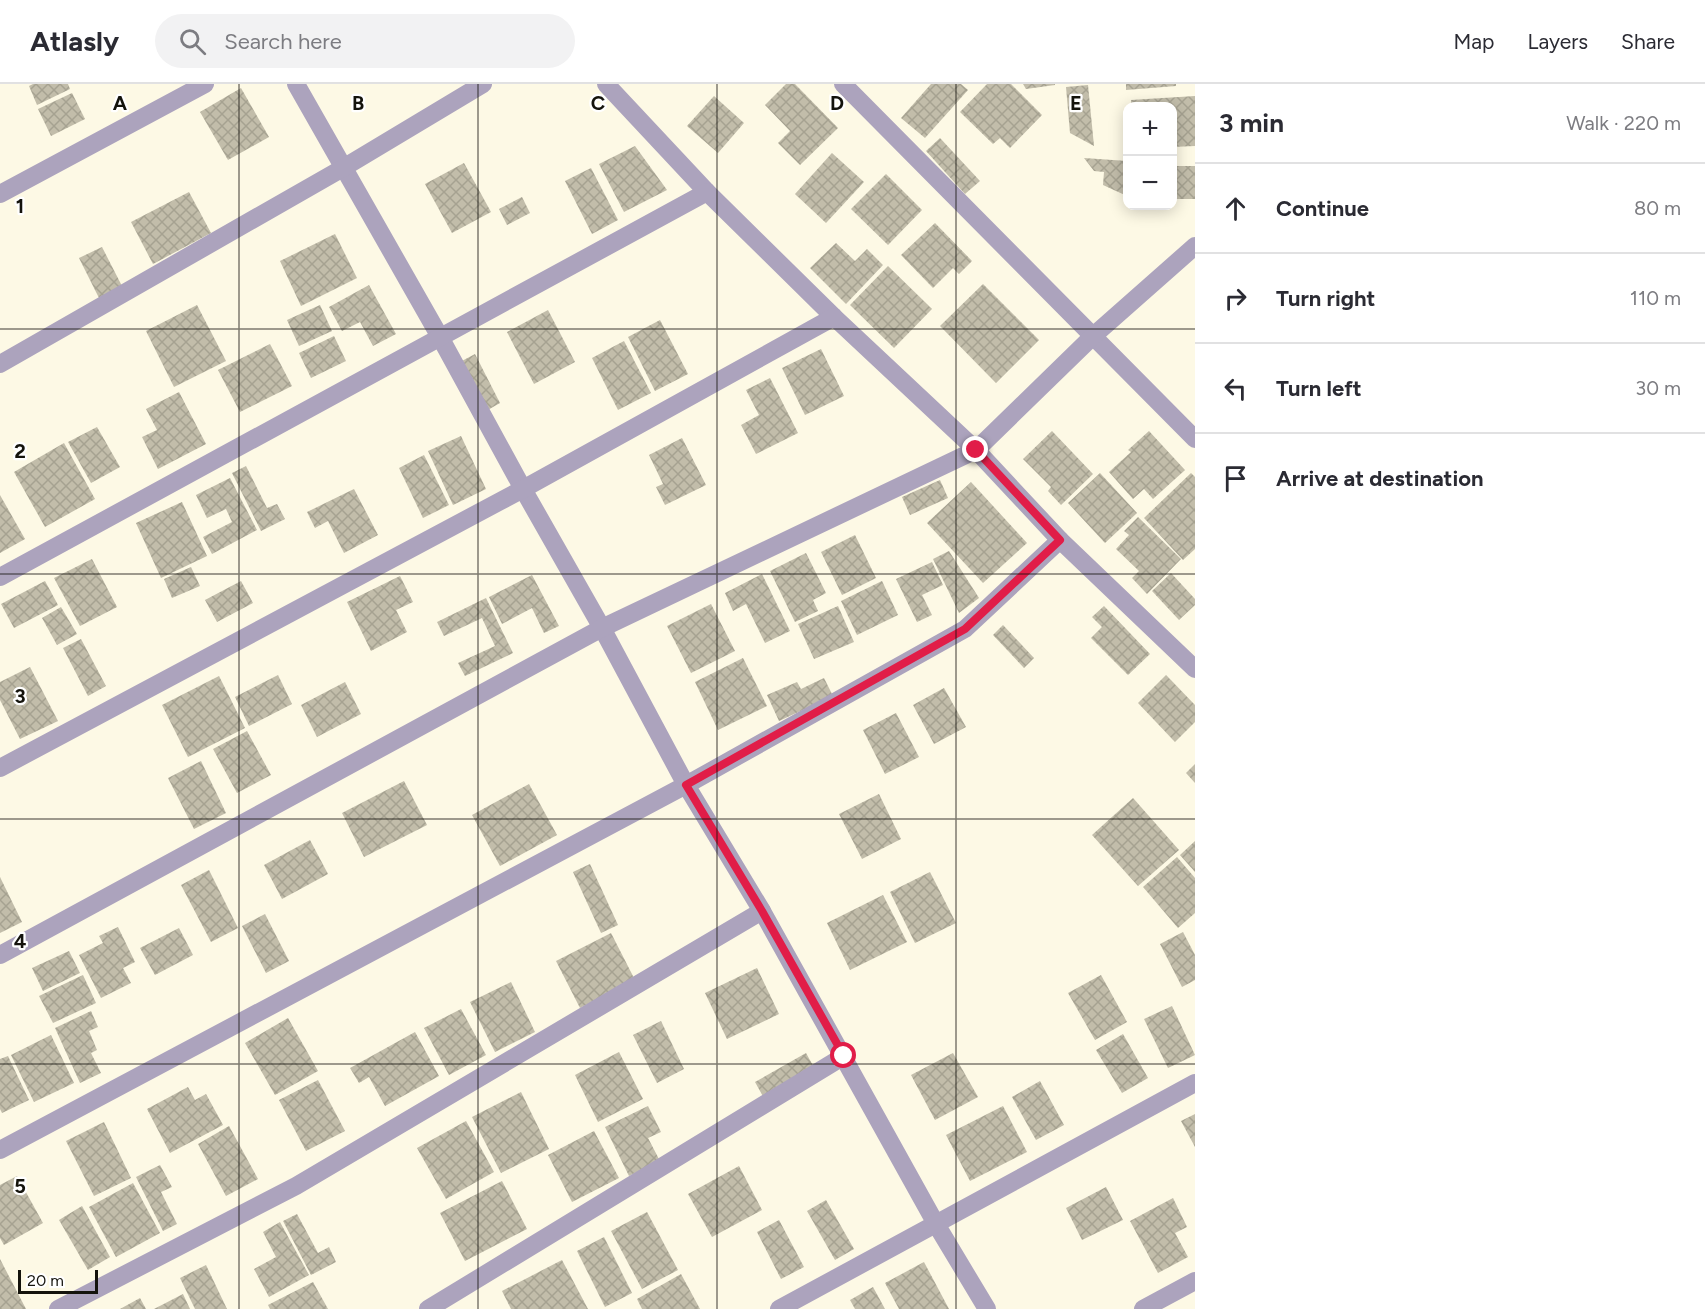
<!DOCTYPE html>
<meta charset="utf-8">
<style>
body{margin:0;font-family:Figtree,sans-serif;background:#f2f2f3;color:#2b2b33}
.controls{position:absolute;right:18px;top:18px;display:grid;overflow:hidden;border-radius:12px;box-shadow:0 3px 15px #0003}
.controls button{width:54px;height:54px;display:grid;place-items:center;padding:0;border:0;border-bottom:2px solid #e1e1e2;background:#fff;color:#2b2b33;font:30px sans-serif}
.scale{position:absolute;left:18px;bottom:15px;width:80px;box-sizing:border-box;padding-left:6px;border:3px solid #14130c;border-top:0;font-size:16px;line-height:21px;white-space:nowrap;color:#14130c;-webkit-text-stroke:4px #fff;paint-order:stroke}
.stop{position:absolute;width:18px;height:18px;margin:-14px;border:4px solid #e11d48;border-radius:50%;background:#fff}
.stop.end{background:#e11d48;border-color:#fff;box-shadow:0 2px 6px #0008}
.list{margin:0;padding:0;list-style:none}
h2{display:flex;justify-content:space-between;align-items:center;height:78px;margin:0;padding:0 24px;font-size:26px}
h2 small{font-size:20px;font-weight:400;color:#7c7c81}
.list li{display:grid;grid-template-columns:39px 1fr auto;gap:18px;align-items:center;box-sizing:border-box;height:90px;padding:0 24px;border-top:2px solid #e1e1e2}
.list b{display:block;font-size:22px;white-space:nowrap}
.list em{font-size:20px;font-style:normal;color:#7c7c81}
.icon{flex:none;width:33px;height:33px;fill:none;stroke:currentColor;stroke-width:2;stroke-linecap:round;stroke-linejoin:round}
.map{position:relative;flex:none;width:1195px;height:1225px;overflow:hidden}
header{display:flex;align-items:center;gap:36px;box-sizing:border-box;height:84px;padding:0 30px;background:#fff;border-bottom:2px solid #e1e1e2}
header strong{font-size:28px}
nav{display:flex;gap:33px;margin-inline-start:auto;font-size:21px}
.search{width:420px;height:54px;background:#f2f2f3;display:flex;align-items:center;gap:15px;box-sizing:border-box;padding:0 21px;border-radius:33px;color:#7c7c81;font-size:22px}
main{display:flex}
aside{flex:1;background:#fff}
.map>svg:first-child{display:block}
</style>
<header>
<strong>Atlasly</strong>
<div class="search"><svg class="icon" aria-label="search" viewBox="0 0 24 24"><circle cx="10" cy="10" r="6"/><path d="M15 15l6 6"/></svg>Search here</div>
<nav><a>Map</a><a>Layers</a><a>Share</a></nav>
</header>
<main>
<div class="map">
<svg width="1195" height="1225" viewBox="0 0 1195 1225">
<defs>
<pattern id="building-cross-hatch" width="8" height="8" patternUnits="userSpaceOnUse" patternTransform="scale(1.5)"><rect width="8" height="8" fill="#c2bdaa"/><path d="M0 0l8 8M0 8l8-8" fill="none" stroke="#a6a291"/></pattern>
</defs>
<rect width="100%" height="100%" fill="#fdf9e5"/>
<g fill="url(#building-cross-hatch)">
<polygon points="33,0 68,0 70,5 37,21 29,2"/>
<polygon points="786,0 795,0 838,44 800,81 778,59 790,47 765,21"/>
<polygon points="931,0 961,0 968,6 925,54 901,34"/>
<polygon points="987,0 1011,0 1042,31 1010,64 1000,54 993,60 960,28"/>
<polygon points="1023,0 1055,0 1055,1 1026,5"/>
<polygon points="1126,0 1176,0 1176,2 1126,6"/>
<polygon points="1088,1 1094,62 1070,49 1066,3"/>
<polygon points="241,4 269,53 228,76 200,28"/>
<polygon points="72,9 85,35 51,52 38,25"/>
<polygon points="714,12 744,39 718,69 687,42"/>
<polygon points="1195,12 1195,62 1172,63 1172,22 1131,22 1131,16"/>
<polygon points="940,54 980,97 965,110 926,67"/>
<polygon points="635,62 667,106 624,128 599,80"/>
<polygon points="832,69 864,98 826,139 795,110"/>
<polygon points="1084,74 1127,77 1127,112 1103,101 1104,88 1094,87"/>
<polygon points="464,79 491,128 452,149 425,100"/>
<rect x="1172" y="82" width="23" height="33"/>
<polygon points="591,84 618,136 592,150 565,97"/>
<polygon points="886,90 922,126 888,161 851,125"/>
<polygon points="189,108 211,149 153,180 131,138"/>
<polygon points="522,113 530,129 507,141 499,125"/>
<polygon points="935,139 972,177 959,190 953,184 933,204 901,171"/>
<polygon points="335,150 357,194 301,222 280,177"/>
<polygon points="836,159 855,177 867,165 883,181 846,220 810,184"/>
<polygon points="102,163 123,204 100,216 79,174"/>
<polygon points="888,182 932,225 894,264 850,221"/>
<polygon points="983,200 1039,256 996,299 940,242"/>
<polygon points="369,201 396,250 373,262 360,238 342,247 329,223"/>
<polygon points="197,221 226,277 174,303 146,247"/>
<polygon points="320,221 332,247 299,262 287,236"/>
<polygon points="548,226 575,278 534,300 507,248"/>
<polygon points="660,236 688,290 655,307 628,253"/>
<polygon points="334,252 346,277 311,294 299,269"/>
<polygon points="624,257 651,309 618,326 592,274"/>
<polygon points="270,260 292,302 240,328 218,286"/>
<polygon points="821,265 844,312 805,331 782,284"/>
<polygon points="475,270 500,319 486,327 460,278"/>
<polygon points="770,294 798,349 756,370 741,341 759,331 746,306"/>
<polygon points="179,308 206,360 158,385 142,353 157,346 146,325"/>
<polygon points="97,343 120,383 91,399 68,358"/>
<polygon points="1052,347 1093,390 1061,421 1048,407 1051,403 1023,375"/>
<polygon points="1149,347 1185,386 1153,415 1144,405 1133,415 1109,388 1131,368 1128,366"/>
<polygon points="461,352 486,405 453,421 428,367"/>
<polygon points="682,354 706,401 665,421 656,403 663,400 649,371"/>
<polygon points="64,359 95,415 45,443 14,388"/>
<polygon points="424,371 449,421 423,434 399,384"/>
<polygon points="246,382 267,424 277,420 285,435 261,447 232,389"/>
<polygon points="1100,389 1137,429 1105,459 1068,419"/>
<polygon points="1191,389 1195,393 1195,465 1183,476 1144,434"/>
<polygon points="230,394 257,446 212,470 203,453 232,438 226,425 207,434 196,411"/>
<polygon points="940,396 948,414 910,431 902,413"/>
<polygon points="971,398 1027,459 983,499 927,439"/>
<polygon points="354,405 378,451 344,469 328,437 315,444 307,428"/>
<polygon points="0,411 25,455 0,469"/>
<polygon points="182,418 207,472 161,494 136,439"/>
<polygon points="1138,433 1181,475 1147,510 1132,494 1139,487 1116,465 1129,451 1124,447"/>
<polygon points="855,451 876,494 842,511 821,468"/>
<polygon points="949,467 979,514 959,529 933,475"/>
<polygon points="806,469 826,509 813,516 818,527 795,538 770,487"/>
<polygon points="92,475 117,523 80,542 54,494"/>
<polygon points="932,478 943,501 922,511 932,531 917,538 896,495"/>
<polygon points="191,483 200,502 172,514 164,495"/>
<polygon points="1171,489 1195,515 1195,521 1179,536 1152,507"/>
<polygon points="762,490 790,547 765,559 746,520 733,527 725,509"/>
<polygon points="532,491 559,542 544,549 532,524 502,540 489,513"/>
<polygon points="400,492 413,518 396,526 407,548 371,567 347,518"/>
<polygon points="45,497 58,521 14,544 1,520"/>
<polygon points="241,497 253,519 217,538 205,516"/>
<polygon points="882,497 898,531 857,551 841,517"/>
<polygon points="486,514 513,569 465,592 458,579 495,562 482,534 444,552 437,538"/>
<polygon points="711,520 735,567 691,589 667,542"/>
<polygon points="838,522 854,558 814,575 798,540"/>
<polygon points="1104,522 1150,570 1128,591 1091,554 1102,543 1092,533"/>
<polygon points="61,523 77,550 57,561 42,534"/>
<polygon points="1003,541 1034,574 1024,584 993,551"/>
<polygon points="81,555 106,602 88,612 63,564"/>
<polygon points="743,574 767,622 718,646 695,598"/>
<polygon points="30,583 58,637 20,655 0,616 0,598"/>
<polygon points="278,591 292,620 249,642 235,613"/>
<polygon points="1166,591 1195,621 1195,638 1175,658 1138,619"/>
<polygon points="219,592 245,644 188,673 162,621"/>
<polygon points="824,594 833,612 779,637 767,611 797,598 801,605"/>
<polygon points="345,598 361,630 317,653 301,621"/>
<polygon points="944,604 966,643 934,660 913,621"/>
<polygon points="896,629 919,673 885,690 863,646"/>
<polygon points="247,647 271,691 237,709 213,665"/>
<polygon points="201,677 226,729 194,745 168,694"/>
<polygon points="1195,680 1195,699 1186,689"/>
<polygon points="404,697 427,741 364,773 342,729"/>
<polygon points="529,700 557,751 500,782 472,731"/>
<polygon points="879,710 901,755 862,775 839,730"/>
<polygon points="1133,714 1179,766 1138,802 1092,751"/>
<polygon points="310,756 328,790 282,815 264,781"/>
<polygon points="1195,757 1195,788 1180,771"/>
<polygon points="1177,773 1195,794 1195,829 1178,844 1143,803"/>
<polygon points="590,780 618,841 601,849 573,788"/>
<polygon points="209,786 238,844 211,858 181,801"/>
<polygon points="930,788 956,839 915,859 890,808"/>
<polygon points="0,793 22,838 0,849"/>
<polygon points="883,811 907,858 850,886 827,839"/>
<polygon points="265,830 289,877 266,889 242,842"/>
<polygon points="118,843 135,878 123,884 131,899 101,914 79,871 103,859 99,852"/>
<polygon points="179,844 193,871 155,891 140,864"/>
<polygon points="1183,848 1195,871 1195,896 1182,903 1160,860"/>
<polygon points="611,849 635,896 580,924 556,877"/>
<polygon points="69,867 80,889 43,907 32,884"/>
<polygon points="757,884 779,930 727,955 705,909"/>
<polygon points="83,891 96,919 53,939 39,912"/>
<polygon points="1101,891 1127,938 1095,956 1068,909"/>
<polygon points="511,898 535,948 495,968 470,918"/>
<polygon points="1172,922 1195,971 1168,984 1144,935"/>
<polygon points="461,925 486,971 449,991 424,944"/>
<polygon points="91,927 98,943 89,947 97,966 91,969 101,989 80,999 55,944"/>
<polygon points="288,934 318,987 275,1011 245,959"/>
<polygon points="661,937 684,985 657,999 633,951"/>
<polygon points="415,948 439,992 385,1022 369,993 359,999 350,984"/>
<polygon points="1123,950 1148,994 1122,1009 1096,966"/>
<polygon points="51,951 74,999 34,1018 11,971"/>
<polygon points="619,968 643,1015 598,1038 575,991"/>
<polygon points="806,969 816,987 765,1016 755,998"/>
<polygon points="953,969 978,1013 935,1036 911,991"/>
<polygon points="8,972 29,1016 2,1029 0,1025 0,975"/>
<polygon points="318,996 345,1047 306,1067 279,1016"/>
<polygon points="1040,997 1064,1041 1036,1056 1012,1013"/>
<polygon points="188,1003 195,1016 206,1010 223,1041 170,1069 147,1025"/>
<polygon points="521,1008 549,1065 501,1089 472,1033"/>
<polygon points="648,1022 661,1048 648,1054 660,1077 629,1092 605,1043"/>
<polygon points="1003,1022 1027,1068 970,1097 946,1051"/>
<polygon points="1195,1030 1195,1063 1181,1037"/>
<polygon points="466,1037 494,1088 446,1115 417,1064"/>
<polygon points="104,1038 131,1094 94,1112 66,1057"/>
<polygon points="229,1042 258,1095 226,1112 198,1060"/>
<polygon points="594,1047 619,1094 572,1118 548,1071"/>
<polygon points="160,1081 172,1103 161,1108 177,1140 163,1147 136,1093"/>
<polygon points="739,1082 762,1126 712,1153 688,1110"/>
<polygon points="17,1092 43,1139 4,1161 0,1154 0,1101"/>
<polygon points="502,1097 527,1145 465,1177 440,1129"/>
<polygon points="133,1099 160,1149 116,1173 89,1123"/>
<polygon points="1106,1103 1123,1136 1082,1156 1066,1124"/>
<polygon points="1173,1114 1187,1143 1175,1149 1188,1173 1158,1189 1130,1137"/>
<polygon points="826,1116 854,1165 835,1176 807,1127"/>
<polygon points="82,1122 110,1173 88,1186 59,1136"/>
<polygon points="647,1128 678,1186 642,1205 611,1147"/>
<polygon points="297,1130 318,1169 329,1163 336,1178 311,1191 283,1137"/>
<polygon points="779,1136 804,1183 781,1195 757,1148"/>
<polygon points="280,1138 309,1191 269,1213 254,1185 276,1173 263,1148"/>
<polygon points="604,1153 632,1209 605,1223 577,1167"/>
<polygon points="0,1175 26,1225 0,1225"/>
<polygon points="562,1176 588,1225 511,1225 502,1207"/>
<polygon points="924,1178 949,1225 899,1225 885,1199"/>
<polygon points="206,1181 227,1225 195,1225 180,1194"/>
<polygon points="681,1190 700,1225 642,1225 637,1215"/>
<polygon points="313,1198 328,1225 270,1225 268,1221"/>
<polygon points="873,1203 885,1225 855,1225 850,1216"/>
<polygon points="183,1210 190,1225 154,1225"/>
<polygon points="140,1214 146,1225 120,1225"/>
</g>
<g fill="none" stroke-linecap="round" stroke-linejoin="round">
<g stroke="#aca3bd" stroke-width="18">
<polyline points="296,0 440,253 523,405 602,544 686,701 762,827 936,1140 987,1225"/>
<polyline points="606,0 707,108 834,233 976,366 1060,456 1195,585"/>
<polyline points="843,0 1195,355"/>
<polyline points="0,110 205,0"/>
<polyline points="0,280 343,84 483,0"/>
<polyline points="0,493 707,108"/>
<polyline points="0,684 523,405 834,233"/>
<polyline points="0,871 602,544 976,366 1092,253 1195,162"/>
<polyline points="0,1066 686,701 965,545 1060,456"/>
<polyline points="58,1225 296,1102 762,827"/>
<polyline points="428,1225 844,972"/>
<polyline points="779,1225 1195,999"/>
<polyline points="1143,1225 1195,1197"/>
</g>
</g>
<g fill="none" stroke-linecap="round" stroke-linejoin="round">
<polyline stroke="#e11d48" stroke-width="8" points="844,972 762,827 686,701 965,545 1060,456 976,366"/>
</g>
<path fill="none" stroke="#14130c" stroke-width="1.5" stroke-opacity="0.55" d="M239,0v1225M478,0v1225M717,0v1225M956,0v1225M0,245h1195M0,490h1195M0,735h1195M0,980h1195"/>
<g font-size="20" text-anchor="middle" font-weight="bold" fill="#14130c" stroke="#fff" stroke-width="4.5" stroke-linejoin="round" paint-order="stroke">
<text x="120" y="26">A</text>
<text x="358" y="26">B</text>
<text x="598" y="26">C</text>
<text x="837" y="26">D</text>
<text x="1076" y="26">E</text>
<text x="20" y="129">1</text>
<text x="20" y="374">2</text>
<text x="20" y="619">3</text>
<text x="20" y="864">4</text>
<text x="20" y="1109">5</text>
</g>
</svg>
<div class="controls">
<button>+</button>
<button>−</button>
</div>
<div class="scale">20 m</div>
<div class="stop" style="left:844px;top:972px"></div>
<div class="stop end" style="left:976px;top:366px"></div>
</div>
<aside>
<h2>3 min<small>Walk · 220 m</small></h2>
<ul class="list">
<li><svg class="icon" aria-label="ahead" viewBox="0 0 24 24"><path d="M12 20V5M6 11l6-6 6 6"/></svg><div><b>Continue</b></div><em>80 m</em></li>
<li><svg class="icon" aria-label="right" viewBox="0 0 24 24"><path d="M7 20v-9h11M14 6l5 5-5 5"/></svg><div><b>Turn right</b></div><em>110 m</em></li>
<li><svg class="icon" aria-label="left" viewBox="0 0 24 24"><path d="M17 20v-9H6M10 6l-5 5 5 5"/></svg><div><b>Turn left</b></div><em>30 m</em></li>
<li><svg class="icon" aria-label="arrive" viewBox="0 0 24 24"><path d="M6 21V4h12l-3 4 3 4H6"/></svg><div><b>Arrive at destination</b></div></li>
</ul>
</aside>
</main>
